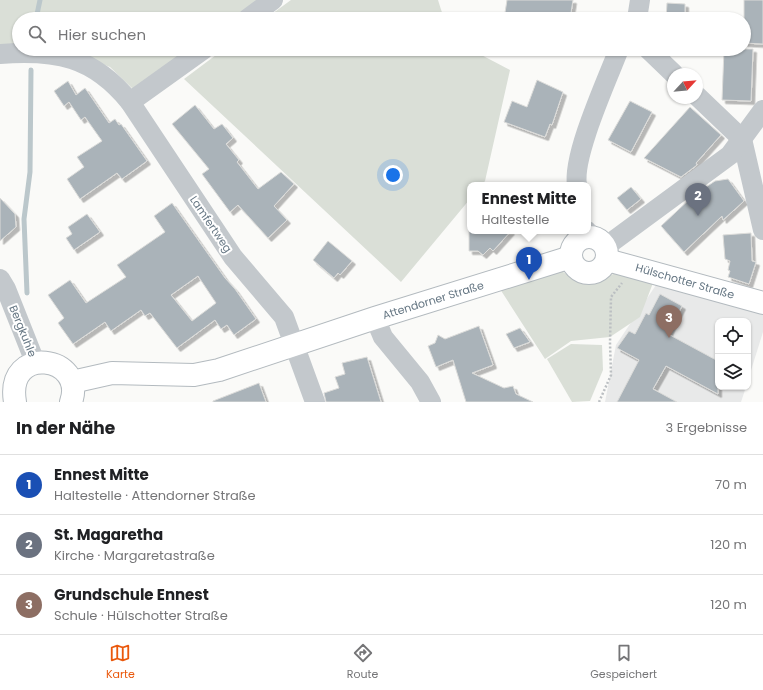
<!DOCTYPE html>
<html lang="de">
<meta charset="utf-8">
<style>
body{margin:0;font-family:Poppins,sans-serif;background:#f6f6f6;color:#202124}
.controls{position:absolute;right:12px;bottom:12px;display:grid;overflow:hidden;border-radius:8px;box-shadow:0 1px 3px #0004}
.controls button{width:36px;height:36px;display:grid;place-items:center;padding:0;border:0;border-bottom:1px solid #e0e0e0;background:#fff;color:#202124;font:20px sans-serif}
.compass{position:absolute;left:667px;top:68px;width:36px;height:36px;border-radius:50%;background:#fff;box-shadow:0 1px 3px #0004;rotate:64deg}
.you{position:absolute;left:393px;top:175px;width:14px;height:14px;margin:-10px;border:3px solid #fff;border-radius:50%;background:#1a73e8;box-shadow:0 0 0 6px #1a73e833}
.badge{display:grid;place-items:center;width:26px;height:26px;border-radius:50%;background:#ea580c;color:#fff;font-size:13px;font-weight:700}
.pin{position:absolute;translate:-50% -33px;filter:drop-shadow(0 1px 2px #0008)}
.pin::after{content:'';position:absolute;top:21px;width:14px;height:12px;background:inherit;clip-path:polygon(0 0,100% 0,50% 100%)}
.popup{position:absolute;left:467px;top:182px;width:124px;height:52px;box-sizing:border-box;display:grid;place-content:center;border-radius:8px;background:#fff;filter:drop-shadow(0 1px 3px #0005);font-size:13px;white-space:nowrap;color:#757577}
.popup b{font-size:15px;color:#202124}
.popup::after{content:'';position:absolute;left:50%;top:100%;margin-left:-8px;border:8px solid transparent;border-top-color:#fff}
.list{margin:0;padding:0;list-style:none}
h2{display:flex;justify-content:space-between;align-items:center;height:52px;margin:0;padding:0 16px;font-size:17px}
h2 small{font-size:13px;font-weight:400;color:#757577}
.list li{display:grid;grid-template-columns:26px 1fr auto;gap:12px;align-items:center;box-sizing:border-box;height:60px;padding:0 16px;border-top:1px solid #e0e0e0}
.list b{display:block;font-size:15px;white-space:nowrap}
.list p{margin:0;font-size:13px;white-space:nowrap;color:#757577}
.list em{font-size:13px;font-style:normal;color:#757577}
.icon{flex:none;width:22px;height:22px;fill:none;stroke:currentColor;stroke-width:2;stroke-linecap:round;stroke-linejoin:round}
.map{position:relative;flex:none;width:763px;height:402px;overflow:hidden}
.search{position:absolute;background:#fff;box-shadow:0 1px 3px #0004;left:12px;right:12px;top:12px;height:44px;display:flex;align-items:center;gap:10px;box-sizing:border-box;padding:0 14px;border-radius:22px;color:#757577;font-size:15px}
.sheet{height:232px;background:#fff}
nav{display:flex;justify-content:space-around;align-items:center;box-sizing:border-box;height:56px;border-top:1px solid #e0e0e0;background:#fff;font-size:11px;color:#757577}
nav a{display:grid;justify-items:center;gap:2px}
nav .on{color:#ea580c}
.map>svg:first-child{display:block}
</style>
<div class="map">
<svg width="763" height="402" viewBox="0 0 763 402">
<defs>
<filter id="shadow"><feDropShadow dx="3.5" dy="3.5" stdDeviation="0" flood-color="#0004"/></filter>
</defs>
<rect width="100%" height="100%" fill="#fafaf8"/>
<polygon fill="#e8e9e9" points="660,279 763,309 763,332 748,380 748,321 718,321 718,387 746,387 741,402 605,402 616,345"/>
<g fill="#dadfd7">
<polygon points="0,0 266,0 238,19 19,19 19,49 0,50"/>
<polygon points="291,0 438,0 444,19 265,19"/>
<polygon points="63,49 194,49 134,90 110,67"/>
<polygon points="224,49 470,49 510,70 485,181 482,185 470,185 470,199 401,282 184,79"/>
<polygon points="560,270 577,281 593,283 618,272 656,275 640,317 610,337 571,341 545,359 500,289"/>
<polygon points="571,344 602,345 603,370 590,401 572,402 547,359"/>
</g>
<g fill="none" stroke-linecap="round" stroke-linejoin="round">
<g stroke="#bbc7cb" stroke-width="5">
<polyline points="36,19 40,0"/>
<polyline points="27,293 24,219 30,172 31,70"/>
</g>
</g>
<g fill="#aab3b9" stroke="#dcdcda" fill-rule="evenodd" filter="url(#shadow)">
<polygon points="507,0 573,0 570,19 504,19"/>
<polygon points="744,0 763,0 763,44 744,43"/>
<polygon points="667,3 685,4 685,19 666,19"/>
<polygon points="724,49 753,49 751,101 722,100"/>
<polygon points="537,80 563,92 552,125 550,124 545,137 504,122 512,101 527,107"/>
<polygon points="68,81 76,95 85,88 109,123 115,119 119,125 121,124 147,161 122,179 117,173 80,199 67,179 84,167 77,157 102,141 85,117 81,120 69,102 64,106 54,91"/>
<polygon points="630,101 652,112 631,152 608,140"/>
<polygon points="195,105 214,129 222,124 233,138 226,144 239,160 237,162 258,189 281,172 294,184 274,206 287,220 268,238 238,205 230,212 202,174 209,169 172,124"/>
<polygon points="690,107 721,135 696,163 697,165 681,177 644,158"/>
<polygon points="728,179 744,201 723,220 722,216 684,252 661,226 693,196 715,181"/>
<polygon points="631,187 641,199 627,210 617,198"/>
<polygon points="0,198 15,214 16,227 0,241"/>
<path d="M172,203l53,75 10,11 21,30 -22,16 -7,-10 -6,4 -6,-9 -38,28 -27,-35 -5,3 -4,-6 -30,21 -6,-9 -32,22 -15,-21 6,-5 -16,-23 22,-15 16,23 40,-26 -9,-12 48,-33 -11,-16zM198,276l18,27 -24,18 -21,-26z"/>
<polygon points="87,214 100,232 74,250 66,238 72,234 68,227"/>
<polygon points="469,231 511,231 493,251 490,248 483,255 478,251 469,251"/>
<polygon points="751,233 752,261 756,262 749,284 728,277 730,271 728,270 730,261 725,259 723,235"/>
<polygon points="328,241 352,261 340,275 338,273 334,278 313,260"/>
<polygon points="660,294 682,306 668,334 718,361 718,394 666,366 653,389 677,402 617,402 639,360 617,348 629,331 635,334 646,313 649,315"/>
<polygon points="479,326 493,365 472,373 504,388 513,386 516,394 533,402 466,402 453,360 436,367 428,346 435,343 438,335 445,339"/>
<polygon points="520,328 530,342 514,348 506,334"/>
<polygon points="367,357 381,402 326,402 324,393 339,388 335,377 345,374 342,363"/>
<polygon points="259,383 266,402 213,402 213,401"/>
</g>
<g fill="none" stroke-linecap="round" stroke-linejoin="round">
<defs>
<g id="secondary">
<circle cx="589" cy="255" r="18"/>
<polyline points="607,260 763,303"/>
<polyline points="72,382 112,373 194,375 219,370 375,318 571,257"/>
<path d="M15,402c-10,-59 72,-46 56,0"/>
</g>
</defs>
<use href="#secondary" stroke="#b3babf" stroke-width="24"/>
<polyline stroke="#bbbfc2" stroke-width="2.5" stroke-dasharray="2 2" stroke-linecap="butt" points="599,402 611,375 610,343 611,297 622,283"/>
<g stroke="#c3c8cc" stroke-width="20">
<polyline points="247,19 273,0"/>
<polyline points="637,19 640,0"/>
<polyline points="648,49 674,74"/>
<path d="M0,54c56,-4 93,2 130,48l103,155 51,60 31,85"/>
<polyline points="697,96 742,139 763,230"/>
<polyline points="130,102 204,49"/>
<path d="M577,185c-5,-29 30,-105 42,-136"/>
<polyline points="587,231 588,237"/>
<polyline points="605,247 730,155 763,110"/>
<polyline points="0,279 6,289 35,362"/>
<polyline points="375,318 383,337 420,382 431,402"/>
</g>
<use href="#secondary" stroke="#fff" stroke-width="22"/>
</g>
<g text-anchor="middle" dominant-baseline="central" stroke-width="4" stroke-linejoin="round" paint-order="stroke">
<g font-size="11" fill="#657683" stroke="#fff">
<text transform="translate(211 224) rotate(56)">Lamfertweg</text>
<text transform="translate(685 281) rotate(16)">Hülschotter Straße</text>
<text transform="translate(433 300) rotate(-17)">Attendorner Straße</text>
<text transform="translate(23 331) rotate(68)">Bergkuhle</text>
</g>
</g>
</svg>
<div class="controls">
<button><svg class="icon" aria-label="locate" viewBox="0 0 24 24"><circle cx="12" cy="12" r="6"/><path d="M12 2v4M12 18v4M2 12h4M18 12h4"/></svg></button>
<button><svg class="icon" aria-label="layers" viewBox="0 0 24 24"><path d="M12 4l9 5-9 5-9-5zM3 14l9 5 9-5"/></svg></button>
</div>
<svg class="compass" viewBox="-18 -18 36 36"><path d="M0-13l5 13h-10z" fill="#e53935"/><path d="M0 13l5-13h-10z" fill="#757577"/></svg>
<div class="you"></div>
<div class="pin badge" style="left:529px;top:280px;background:#1a4fb4">1</div>
<div class="popup"><b>Ennest Mitte</b>Haltestelle</div>
<div class="pin badge" style="left:698px;top:216px;background:#6b7280">2</div>
<div class="pin badge" style="left:669px;top:338px;background:#8d6e63">3</div>
<div class="search"><svg class="icon" aria-label="search" viewBox="0 0 24 24"><circle cx="10" cy="10" r="6"/><path d="M15 15l6 6"/></svg>Hier suchen</div>
</div>
<section class="sheet">
<h2>In der Nähe<small>3 Ergebnisse</small></h2>
<ul class="list">
<li><span class="badge" style="background:#1a4fb4">1</span><div><b>Ennest Mitte</b><p>Haltestelle · Attendorner Straße</p></div><em>70 m</em></li>
<li><span class="badge" style="background:#6b7280">2</span><div><b>St. Magaretha</b><p>Kirche · Margaretastraße</p></div><em>120 m</em></li>
<li><span class="badge" style="background:#8d6e63">3</span><div><b>Grundschule Ennest</b><p>Schule · Hülschotter Straße</p></div><em>120 m</em></li>
</ul>
</section>
<nav>
<a class="on"><svg class="icon" aria-label="map" viewBox="0 0 24 24"><path d="M3 6l6-2 6 2 6-2v14l-6 2-6-2-6 2zM9 4v14M15 6v14"/></svg>Karte</a>
<a><svg class="icon" aria-label="directions" viewBox="0 0 24 24"><path d="M12 3l9 9-9 9-9-9zM9 14v-3h6M13 9l2 2-2 2"/></svg>Route</a>
<a><svg class="icon" aria-label="saved" viewBox="0 0 24 24"><path d="M7 4h10v16l-5-4-5 4z"/></svg>Gespeichert</a>
</nav>
